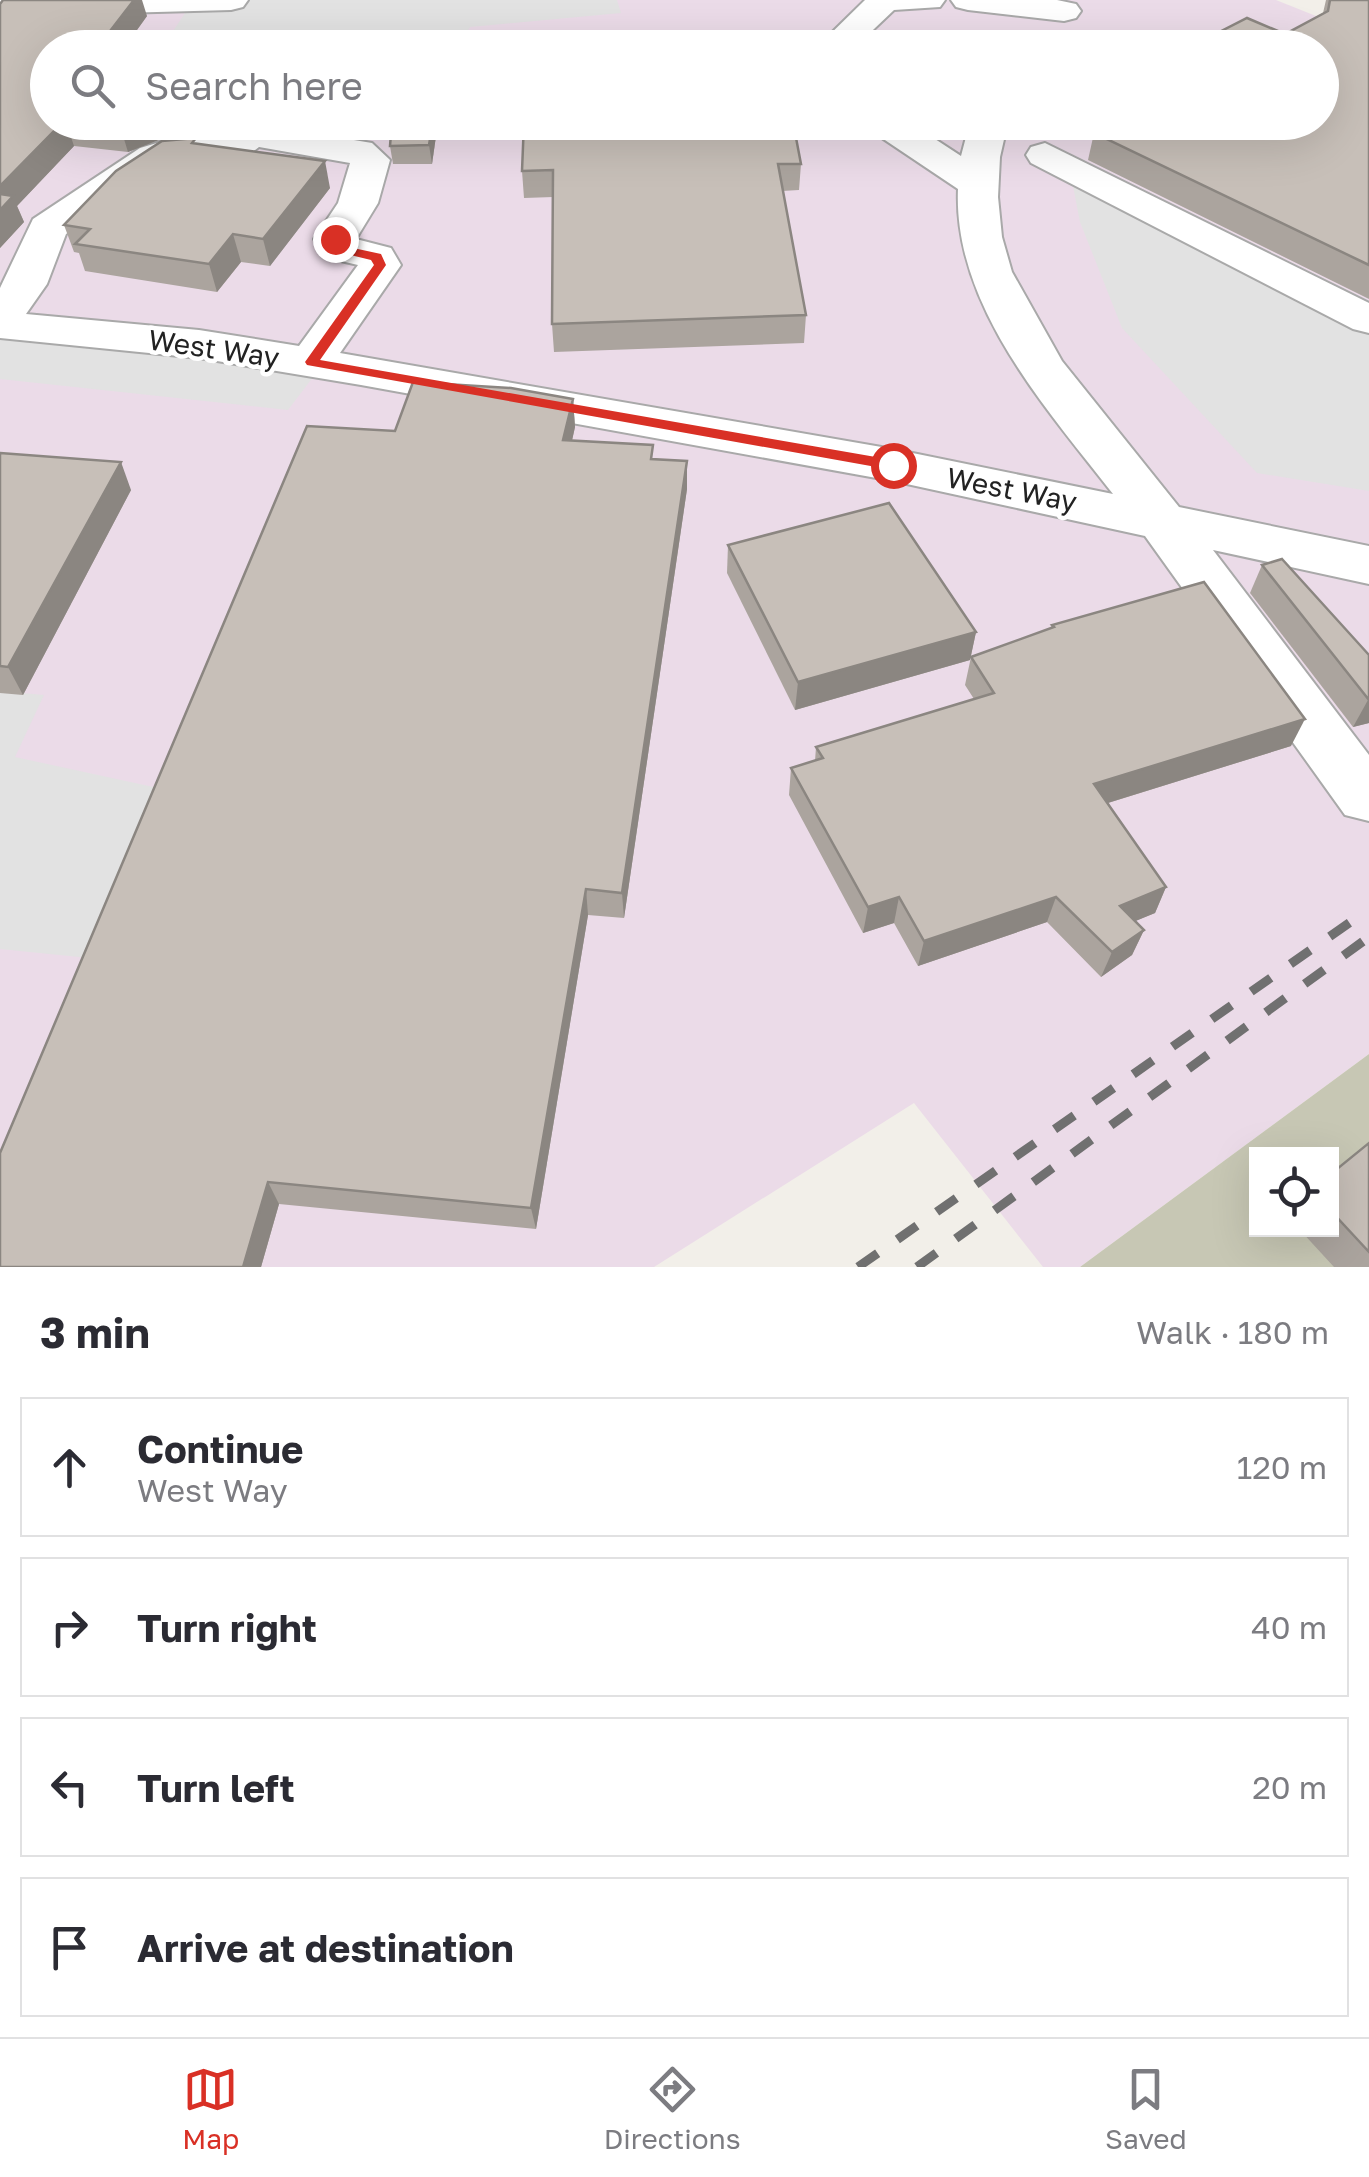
<!DOCTYPE html>
<meta charset="utf-8">
<style>
body{margin:0;font-family:"Golos Text",sans-serif;background:#f2f2f3;color:#2b2b33}
.controls{position:absolute;right:30px;bottom:30px;display:grid;overflow:hidden;border-radius:0px;box-shadow:0 10px 40px #0002}
.controls button{width:90px;height:90px;display:grid;place-items:center;padding:0;border:0;border-bottom:2px solid #e1e1e2;background:#fff;color:#2b2b33;font:50px sans-serif}
.stop{position:absolute;width:30px;height:30px;margin:-22px;border:8px solid #d93025;border-radius:50%;background:#fff}
.stop.end{background:#d93025;border-color:#fff;box-shadow:0 2px 10px #0008}
.list{margin:0;padding:0;list-style:none}
h2{display:flex;justify-content:space-between;align-items:center;height:130px;margin:0;padding:0 40px;font-size:42px}
h2 small{font-size:32px;font-weight:400;color:#7c7c81}
.list li{display:grid;grid-template-columns:65px 1fr auto;gap:30px;align-items:center;box-sizing:border-box;height:140px;margin:0 20px 20px;padding:0 20px;border:2px solid #e1e1e2;border-radius:0px}
.list b{display:block;font-size:38px;white-space:nowrap}
.list p{margin:0;font-size:32px;white-space:nowrap;color:#7c7c81}
.list em{font-size:32px;font-style:normal;color:#7c7c81}
.icon{flex:none;width:55px;height:55px;fill:none;stroke:currentColor;stroke-width:2;stroke-linecap:round;stroke-linejoin:round}
.map{position:relative;flex:none;width:1369px;height:1267px;overflow:hidden}
.search{position:absolute;background:#fff;box-shadow:0 10px 40px #0002;left:30px;right:30px;top:30px;height:110px;display:flex;align-items:center;gap:25px;box-sizing:border-box;padding:0 35px;border-radius:55px;color:#7c7c81;font-size:38px}
.sheet{height:770px;background:#fff}
nav{display:flex;justify-content:space-around;align-items:center;box-sizing:border-box;height:140px;border-top:2px solid #e1e1e2;background:#fff;font-size:28px;color:#7c7c81}
nav a{display:grid;justify-items:center;gap:5px}
nav .on{color:#d93025}
.map>svg:first-child{display:block}
</style>
<div class="map">
<svg width="1369" height="1267" viewBox="0 0 1369 1267">
<rect width="100%" height="100%" fill="#f2efe9"/>
<path fill="#ebdbe8" fill-rule="evenodd" d="M0,0h1276l40,16 53,7v1031l-289,213h-37l-129,-164 -260,164h-654zM48,48h1274v74h-1274z"/>
<path fill="#c7c7b4" fill-rule="evenodd" d="M1369,1054v213h-289zM1256,1154h76v76h-76z"/>
<g fill="#e2e2e2">
<polygon points="90,0 617,0 621,13 470,27 457,47 162,48 185,13 85,10"/>
<polygon points="244,123 369,123 340,156 229,138"/>
<polygon points="1072,181 1369,335 1369,491 1257,473 1122,328 1080,222"/>
<polygon points="0,333 317,372 288,410 0,379"/>
<polygon points="0,691 44,695 15,757 158,788 89,958 0,949"/>
</g>
<g fill="none" stroke-linecap="round" stroke-linejoin="round">
<defs>
<g id="minor">
<polygon points="0,0 248,0 243,7 231,10 83,14 0,11"/>
<polygon points="865,0 945,0 940,7 894,10 854,48 816,48"/>
<polygon points="951,0 1057,0 1076,4 1081,11 1076,18 1064,21 968,10 956,7"/>
<path d="M865,122h44l52,34 9,-34h38l-8,35 -2,40 4,40 10,35 50,89 117,146 190,39v38l-156,-34 156,205v66l-24,-6 -200,-279 -252,-55 -532,-96 -162,-27 -199,-20v-50l33,-69 107,-71 40,-12 39,4 19,-14 13,-3 121,20 18,17 -12,43 -22,36 35,9 10,17 -61,88 553,96 220,45c-67,-86 -160,-189 -155,-305l-88,-59zM259,147l91,16 -12,40 -24,36 10,18 34,8 -59,81 -100,-16 -173,-16 21,-30 19,-50 102,-70c34,-10 58,9 91,-17z"/>
<polygon points="1045,143 1369,303 1369,333 1353,329 1031,163 1026,155 1031,147"/>
</g>
</defs>
<use href="#minor" stroke="#a9a9a9" stroke-width="4"/>
<use href="#minor" fill="#fff" fill-rule="evenodd"/>
<g stroke="#707070" stroke-width="9" stroke-dasharray="24 24" stroke-linecap="butt">
<polyline points="858,1267 1369,909"/>
<polyline points="917,1267 1369,937"/>
</g>
</g>
<g fill="#aba49e">
<polygon points="1326,0 1369,0 1369,299 1088,160 1094,133 1103,128 1091,122 1322,122 1285,34 1323,13"/>
<polygon points="0,4 147,16 124,48 48,48 48,122 224,122 222,124 224,132 218,136 179,132 128,152 74,146 17,206 24,222 0,248"/>
<polygon points="437,129 432,164 393,164 390,146"/>
<polygon points="197,143 330,188 270,266 241,262 217,292 85,271 79,253 74,252 64,225"/>
<polygon points="801,164 799,190 782,191 806,315 804,343 554,352 552,324 553,197 524,198 522,171"/>
<polygon points="573,399 575,427 572,440 654,459 687,461 687,489 624,918 588,915 536,1229 279,1204 261,1267 0,1267 395,431"/>
<polygon points="0,453 131,490 23,695 0,693"/>
<polygon points="728,545 976,632 970,660 795,710 727,573"/>
<polygon points="1262,565 1369,655 1369,723 1353,727 1250,593"/>
<polygon points="1052,625 1291,746 1108,803 1166,887 1155,913 1135,921 1144,930 1132,955 1101,977 1047,922 918,966 894,923 863,933 789,795 791,768 815,761 816,747 974,699 965,685 971,657 1051,629"/>
<polygon points="1369,1143 1369,1267 1334,1267 1300,1230 1332,1230 1332,1173"/>
</g>
<g fill="#8b8681">
<polygon points="134,0 142,0 147,16 124,48 97,48"/>
<polygon points="63,122 66,122 74,146 17,206 24,222 0,248 0,186"/>
<polygon points="129,122 176,122 179,132 128,152 120,126"/>
<polygon points="214,122 224,122 222,124 224,132 218,136"/>
<polygon points="433,122 436,122 437,129 432,164 429,145"/>
<polygon points="325,161 330,188 270,266 263,239"/>
<polygon points="233,234 241,262 217,292 209,264"/>
<polygon points="573,399 575,427 566,468 563,440"/>
<polygon points="687,461 687,489 624,918 622,893"/>
<polygon points="121,462 131,490 23,695 8,667"/>
<polygon points="976,632 970,660 795,710 798,682"/>
<polygon points="1368,700 1369,700 1369,723 1353,727"/>
<polygon points="1305,719 1291,746 1085,810 1094,784"/>
<polygon points="1166,887 1155,913 1109,932 1120,906"/>
<polygon points="586,889 588,915 536,1229 531,1208"/>
<polygon points="899,897 894,923 863,933 868,907"/>
<polygon points="1056,897 1047,922 918,966 924,941"/>
<polygon points="1144,930 1132,955 1101,977 1112,952"/>
<polygon points="268,1182 279,1204 261,1267 243,1267"/>
</g>
<g fill="#c7bfb8" stroke="#8b8681" stroke-width="2.5">
<polygon points="3,0 134,0 97,48 48,48 48,122 63,122 0,186 0,4"/>
<polygon points="1330,0 1369,0 1369,265 1094,133 1114,122 1322,122 1322,48 1188,48 1247,18 1285,34 1328,11"/>
<polygon points="89,122 129,122 120,126"/>
<polygon points="392,122 433,122 429,145 390,146"/>
<polygon points="524,122 793,122 801,164 778,164 806,315 552,324 553,170 522,171"/>
<polygon points="196,138 192,143 325,161 263,239 233,234 209,264 75,244 90,229 64,225 116,171 162,141"/>
<polygon points="0,194 13,196 0,210"/>
<polygon points="413,382 511,388 573,399 563,440 653,445 651,459 687,461 622,893 586,889 531,1208 268,1182 243,1267 0,1267 0,1153 307,426 395,431"/>
<polygon points="0,453 121,462 8,667 0,666"/>
<polygon points="889,503 976,632 798,682 728,545"/>
<polygon points="1282,559 1369,655 1369,700 1262,565"/>
<polygon points="1204,582 1305,719 1094,784 1166,887 1120,906 1144,930 1112,952 1056,897 924,941 899,897 868,907 791,768 823,758 816,747 994,693 971,657 1054,627 1052,625"/>
<polygon points="1369,1143 1369,1252 1332,1212 1332,1173"/>
</g>
<polygon fill="#d93025" points="335,235 344,246 381,254 386,265 320,360 893,460 900,465 893,470 307,365 305,362 374,265 371,260 334,251 329,239"/>
<g text-anchor="middle" dominant-baseline="central" stroke-width="9" stroke-linejoin="round" paint-order="stroke">
<g font-size="28" fill="#222" stroke="#fff">
<text transform="translate(214 348) rotate(8)">West Way</text>
<text transform="translate(1012 489) rotate(11)">West Way</text>
</g>
</g>
</svg>
<div class="controls">
<button><svg class="icon" aria-label="locate" viewBox="0 0 24 24"><circle cx="12" cy="12" r="6"/><path d="M12 2v4M12 18v4M2 12h4M18 12h4"/></svg></button>
</div>
<div class="stop" style="left:893px;top:465px"></div>
<div class="stop end" style="left:335px;top:239px"></div>
<div class="search"><svg class="icon" aria-label="search" viewBox="0 0 24 24"><circle cx="10" cy="10" r="6"/><path d="M15 15l6 6"/></svg>Search here</div>
</div>
<section class="sheet">
<h2>3 min<small>Walk · 180 m</small></h2>
<ul class="list">
<li><svg class="icon" aria-label="ahead" viewBox="0 0 24 24"><path d="M12 20V5M6 11l6-6 6 6"/></svg><div><b>Continue</b><p>West Way</p></div><em>120 m</em></li>
<li><svg class="icon" aria-label="right" viewBox="0 0 24 24"><path d="M7 20v-9h11M14 6l5 5-5 5"/></svg><div><b>Turn right</b></div><em>40 m</em></li>
<li><svg class="icon" aria-label="left" viewBox="0 0 24 24"><path d="M17 20v-9H6M10 6l-5 5 5 5"/></svg><div><b>Turn left</b></div><em>20 m</em></li>
<li><svg class="icon" aria-label="arrive" viewBox="0 0 24 24"><path d="M6 21V4h12l-3 4 3 4H6"/></svg><div><b>Arrive at destination</b></div></li>
</ul>
</section>
<nav>
<a class="on"><svg class="icon" aria-label="map" viewBox="0 0 24 24"><path d="M3 6l6-2 6 2 6-2v14l-6 2-6-2-6 2zM9 4v14M15 6v14"/></svg>Map</a>
<a><svg class="icon" aria-label="directions" viewBox="0 0 24 24"><path d="M12 3l9 9-9 9-9-9zM9 14v-3h6M13 9l2 2-2 2"/></svg>Directions</a>
<a><svg class="icon" aria-label="saved" viewBox="0 0 24 24"><path d="M7 4h10v16l-5-4-5 4z"/></svg>Saved</a>
</nav>
